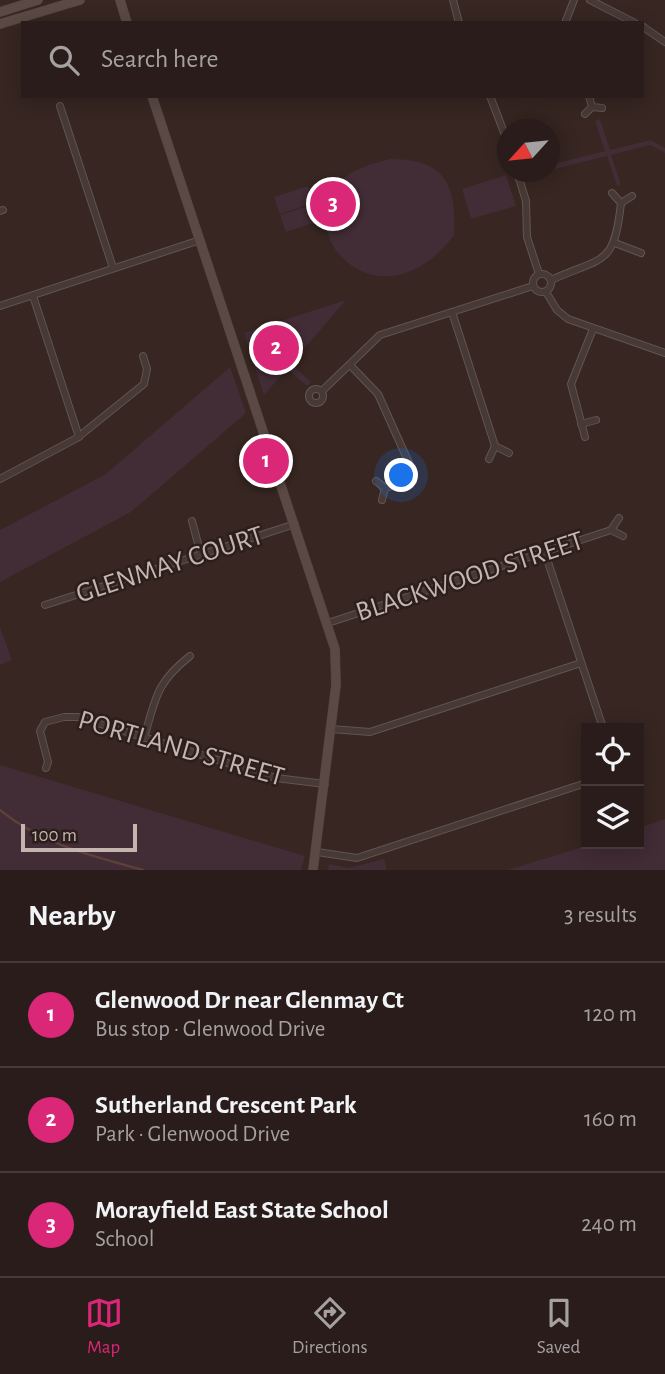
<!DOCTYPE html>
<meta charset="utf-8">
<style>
body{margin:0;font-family:"Alegreya Sans",sans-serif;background:#312523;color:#f1f3f6}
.controls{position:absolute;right:21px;bottom:21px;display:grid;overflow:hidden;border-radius:0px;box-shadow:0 4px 18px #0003}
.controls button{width:63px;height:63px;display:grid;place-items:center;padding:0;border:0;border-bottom:2px solid #453a39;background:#291c1a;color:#f1f3f6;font:35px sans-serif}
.compass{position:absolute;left:497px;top:119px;width:63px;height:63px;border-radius:50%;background:#291c1a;box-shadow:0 4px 18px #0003;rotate:243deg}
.scale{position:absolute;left:21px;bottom:18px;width:116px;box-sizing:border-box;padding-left:7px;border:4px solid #c4b5b0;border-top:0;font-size:19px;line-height:24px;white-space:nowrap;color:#c4b5b0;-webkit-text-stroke:5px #2c1e1b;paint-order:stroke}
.you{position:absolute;left:402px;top:476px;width:24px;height:24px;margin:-18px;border:5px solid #fff;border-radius:50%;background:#1a73e8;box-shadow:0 0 0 10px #1a73e833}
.badge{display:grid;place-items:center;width:46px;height:46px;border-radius:50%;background:#db2777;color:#fff;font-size:23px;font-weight:700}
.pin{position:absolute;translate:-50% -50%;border:4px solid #fff;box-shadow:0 2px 7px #0006}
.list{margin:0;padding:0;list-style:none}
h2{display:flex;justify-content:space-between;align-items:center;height:91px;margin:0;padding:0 28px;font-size:30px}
h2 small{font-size:23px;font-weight:400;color:#a5a1a2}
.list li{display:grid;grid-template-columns:46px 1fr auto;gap:21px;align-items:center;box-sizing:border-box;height:105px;padding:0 28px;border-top:2px solid #453a39}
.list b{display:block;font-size:26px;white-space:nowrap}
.list p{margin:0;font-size:23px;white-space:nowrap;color:#a5a1a2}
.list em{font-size:23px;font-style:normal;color:#a5a1a2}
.icon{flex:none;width:38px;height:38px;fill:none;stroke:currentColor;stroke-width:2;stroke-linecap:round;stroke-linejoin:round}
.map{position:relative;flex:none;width:665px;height:870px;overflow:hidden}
.search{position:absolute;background:#291c1a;box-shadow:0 4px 18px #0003;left:21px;right:21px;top:21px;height:77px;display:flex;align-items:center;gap:18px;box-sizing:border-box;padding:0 24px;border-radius:0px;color:#a5a1a2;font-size:26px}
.sheet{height:406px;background:#291c1a}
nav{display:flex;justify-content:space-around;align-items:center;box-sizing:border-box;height:98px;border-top:2px solid #453a39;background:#291c1a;font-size:19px;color:#a5a1a2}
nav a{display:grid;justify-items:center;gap:4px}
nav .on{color:#db2777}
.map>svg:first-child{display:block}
</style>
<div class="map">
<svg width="665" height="870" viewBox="0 0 665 870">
<rect width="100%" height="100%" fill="#372622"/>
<g fill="#422c36">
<polygon points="600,119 610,150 651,140 665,148 665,153 650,145 611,155 621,185 617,186 607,156 550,170 550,165 605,151 595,121"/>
<path d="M391,159c55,0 66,27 63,76 -72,96 -166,2 -113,-54 12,-13 34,-18 50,-22z"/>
<polygon points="506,175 516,206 471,219 462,189"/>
<polygon points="308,186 313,203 280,214 274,197"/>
<polygon points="314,204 319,221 286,232 280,215"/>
<polygon points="346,300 291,364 311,382 307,386 287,369 264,395 244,333"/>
<polygon points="230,367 246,413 131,512 0,582 0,530 106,474"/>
<polygon points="0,627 12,660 0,665"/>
<polygon points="0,765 305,856 301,870 0,870"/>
<polygon points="665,819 665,870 508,870 592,844 639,844 639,828"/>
<polygon points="384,859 387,870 328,870 329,864 349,868"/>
</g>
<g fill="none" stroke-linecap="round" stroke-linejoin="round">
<path stroke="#5f4039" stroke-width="2.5" d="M0,810c41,34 92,46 143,60"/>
<defs>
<g id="street">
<polyline points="453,0 459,23"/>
<polyline points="590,0 635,23"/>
<polyline points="565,23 574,0"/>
<polyline points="642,26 665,42"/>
<polyline points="490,96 508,143"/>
<polyline points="589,96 592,107"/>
<polyline points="60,106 113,268"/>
<polyline points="585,114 592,107 602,108"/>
<polyline points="517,172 526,201 527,237 539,274"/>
<polyline points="612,193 621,203 632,196"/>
<polyline points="0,211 3,210"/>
<polyline points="615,243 641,253"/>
<circle cx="542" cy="283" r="9"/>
<path d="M551,280c54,-24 63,-14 70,-77"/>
<polyline points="546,292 557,310 568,319 665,353"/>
<polyline points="33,296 79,437"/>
<polyline points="0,306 200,240"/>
<polyline points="452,312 495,446"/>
<path d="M350,365l28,29 31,69c2,16 -9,21 -24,25"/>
<circle cx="316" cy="396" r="7"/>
<polyline points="322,391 380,335 533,286"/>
<polyline points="581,424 596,420"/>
<polyline points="585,437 571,384 593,329"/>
<polyline points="489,459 495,446 509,453"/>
<polyline points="0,479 77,438 144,384 147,369 143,356"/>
<polyline points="376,481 385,488 382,500"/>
<polyline points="619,518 611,530 623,536"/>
<polyline points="192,521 201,555"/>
<polyline points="545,553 603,728"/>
<polyline points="45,605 295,524"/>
<polyline points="328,623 611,530"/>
<polyline points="331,729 370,732 581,663"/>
<path d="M144,738c12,-41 12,-55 46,-82"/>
<polyline points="46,768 48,762 40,731 45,722 64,717 78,717 276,778 325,784"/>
<polyline points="317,852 357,858 586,783"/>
</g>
<g id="secondary">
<polyline points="120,0 127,23"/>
<polyline points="0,12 38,0"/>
<polyline points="0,24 80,0"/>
<polyline points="152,96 335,649 336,685 313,870"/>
</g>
</defs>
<use href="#street" stroke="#625450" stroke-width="8"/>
<use href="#secondary" stroke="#51423f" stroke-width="10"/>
<use href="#street" stroke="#473936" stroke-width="6"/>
<use href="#secondary" stroke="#5a4944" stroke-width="9"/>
</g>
<g text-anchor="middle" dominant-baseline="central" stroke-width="5" stroke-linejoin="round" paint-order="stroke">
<g font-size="28" fill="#c4b5b0" stroke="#2c1e1b">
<text transform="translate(170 565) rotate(-18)">GLENMAY COURT</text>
<text transform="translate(470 577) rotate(-18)">BLACKWOOD STREET</text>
<text transform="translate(181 749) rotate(16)">PORTLAND STREET</text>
</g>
</g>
</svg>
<div class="controls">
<button><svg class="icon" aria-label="locate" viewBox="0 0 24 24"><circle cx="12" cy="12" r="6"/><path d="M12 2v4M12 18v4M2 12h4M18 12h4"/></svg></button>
<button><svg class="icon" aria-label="layers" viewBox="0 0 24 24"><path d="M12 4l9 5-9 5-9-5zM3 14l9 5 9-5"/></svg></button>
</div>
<svg class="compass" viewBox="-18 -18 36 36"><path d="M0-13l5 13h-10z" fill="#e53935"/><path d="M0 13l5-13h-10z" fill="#a5a1a2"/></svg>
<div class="scale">100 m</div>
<div class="you"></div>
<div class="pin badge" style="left:266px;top:461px">1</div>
<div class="pin badge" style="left:276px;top:348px">2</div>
<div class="pin badge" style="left:333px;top:204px">3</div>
<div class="search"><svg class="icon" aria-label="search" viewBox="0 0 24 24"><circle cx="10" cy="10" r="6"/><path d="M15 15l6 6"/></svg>Search here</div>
</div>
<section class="sheet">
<h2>Nearby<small>3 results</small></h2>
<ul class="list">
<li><span class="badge">1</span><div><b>Glenwood Dr near Glenmay Ct</b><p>Bus stop · Glenwood Drive</p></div><em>120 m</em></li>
<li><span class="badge">2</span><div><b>Sutherland Crescent Park</b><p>Park · Glenwood Drive</p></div><em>160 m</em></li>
<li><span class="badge">3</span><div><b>Morayfield East State School</b><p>School</p></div><em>240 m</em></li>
</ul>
</section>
<nav>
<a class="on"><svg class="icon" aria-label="map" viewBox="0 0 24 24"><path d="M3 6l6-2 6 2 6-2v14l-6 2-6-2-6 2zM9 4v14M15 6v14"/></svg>Map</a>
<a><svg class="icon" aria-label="directions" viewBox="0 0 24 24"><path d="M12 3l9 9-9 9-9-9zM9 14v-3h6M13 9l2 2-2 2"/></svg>Directions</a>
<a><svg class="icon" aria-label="saved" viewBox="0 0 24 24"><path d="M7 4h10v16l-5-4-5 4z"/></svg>Saved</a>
</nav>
